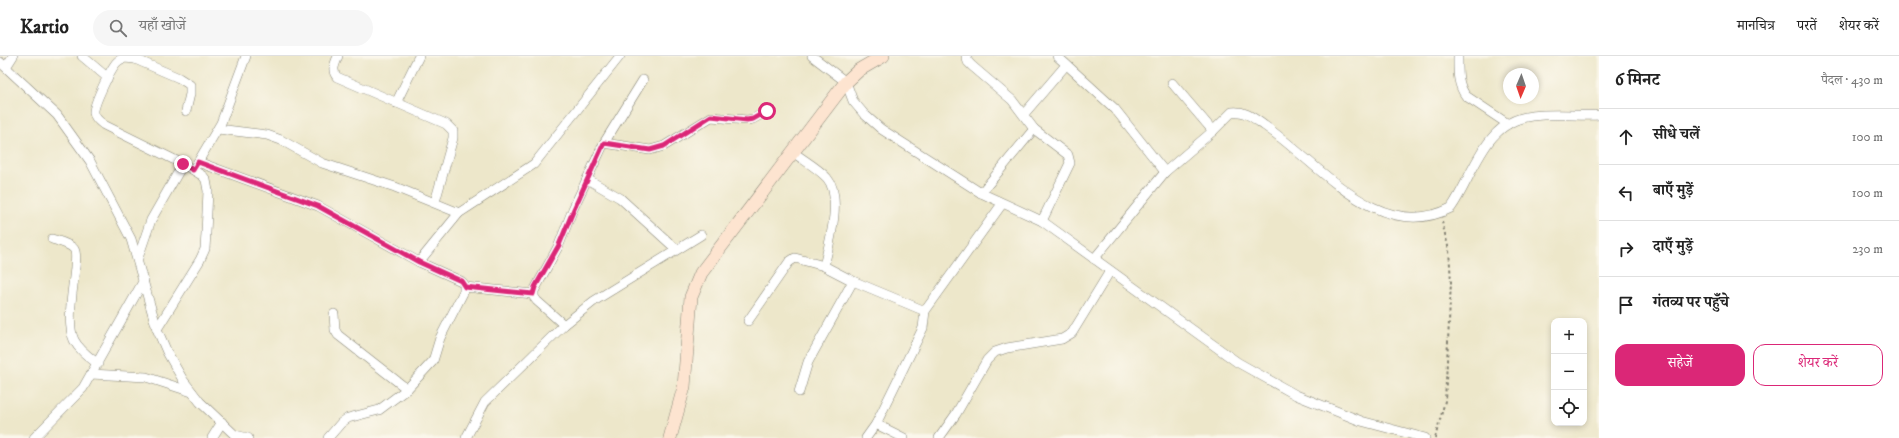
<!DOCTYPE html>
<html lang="hi">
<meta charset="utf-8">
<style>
body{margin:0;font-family:"IM FELL DW Pica","Noto Serif Devanagari",serif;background:#f6f6f6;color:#222}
.controls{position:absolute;right:12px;bottom:12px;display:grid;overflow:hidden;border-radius:8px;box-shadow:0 2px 6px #0003}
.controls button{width:36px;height:36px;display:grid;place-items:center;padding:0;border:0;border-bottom:1px solid #e0e0e0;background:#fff;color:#222;font:20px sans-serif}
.compass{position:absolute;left:1503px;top:12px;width:36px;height:36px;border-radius:50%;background:#fff;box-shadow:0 2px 6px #0003;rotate:182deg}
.stop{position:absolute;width:12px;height:12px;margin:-9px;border:3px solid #db2777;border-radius:50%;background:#fff}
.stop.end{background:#db2777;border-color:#fff;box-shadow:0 1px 4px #0008}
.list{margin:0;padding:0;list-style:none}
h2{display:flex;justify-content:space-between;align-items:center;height:52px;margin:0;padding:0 16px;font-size:17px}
h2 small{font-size:13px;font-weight:400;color:#767676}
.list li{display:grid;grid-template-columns:26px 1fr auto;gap:12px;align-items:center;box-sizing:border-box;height:56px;padding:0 16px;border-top:1px solid #e0e0e0}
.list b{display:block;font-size:15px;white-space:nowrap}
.list em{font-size:13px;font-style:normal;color:#767676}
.actions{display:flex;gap:8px;padding:12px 16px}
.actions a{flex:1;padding:9px 0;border:1px solid #db2777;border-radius:12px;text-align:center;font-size:14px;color:#db2777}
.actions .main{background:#db2777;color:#fff}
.icon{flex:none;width:22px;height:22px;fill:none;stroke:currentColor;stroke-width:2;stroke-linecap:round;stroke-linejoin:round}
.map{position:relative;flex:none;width:1599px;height:382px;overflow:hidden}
header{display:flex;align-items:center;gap:24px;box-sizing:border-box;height:56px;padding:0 20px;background:#fff;border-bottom:1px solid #e0e0e0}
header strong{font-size:19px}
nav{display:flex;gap:22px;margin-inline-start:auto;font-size:14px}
.search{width:280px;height:36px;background:#f6f6f6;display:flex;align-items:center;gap:10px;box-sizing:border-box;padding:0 14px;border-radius:22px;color:#767676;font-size:15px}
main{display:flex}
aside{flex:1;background:#fff}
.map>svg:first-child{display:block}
</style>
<header>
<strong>Kartio</strong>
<div class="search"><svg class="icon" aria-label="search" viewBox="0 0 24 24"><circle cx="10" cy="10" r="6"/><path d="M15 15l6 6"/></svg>यहाँ खोजें</div>
<nav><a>मानचित्र</a><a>परतें</a><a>शेयर करें</a></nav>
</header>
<main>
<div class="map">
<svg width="1599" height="382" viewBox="0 0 1599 382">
<rect width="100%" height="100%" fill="#fbf7ec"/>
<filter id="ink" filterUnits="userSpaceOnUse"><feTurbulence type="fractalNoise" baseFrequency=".025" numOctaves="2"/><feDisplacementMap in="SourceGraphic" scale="8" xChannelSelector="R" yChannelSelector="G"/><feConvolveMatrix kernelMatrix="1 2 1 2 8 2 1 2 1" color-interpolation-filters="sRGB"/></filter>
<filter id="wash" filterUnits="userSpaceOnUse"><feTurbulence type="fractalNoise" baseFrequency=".012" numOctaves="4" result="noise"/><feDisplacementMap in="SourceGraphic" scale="16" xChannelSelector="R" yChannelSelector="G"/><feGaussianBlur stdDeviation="0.9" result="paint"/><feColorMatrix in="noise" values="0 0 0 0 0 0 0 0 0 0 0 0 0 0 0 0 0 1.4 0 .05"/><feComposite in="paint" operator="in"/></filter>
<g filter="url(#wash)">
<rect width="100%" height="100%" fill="#ede7ca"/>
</g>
<g filter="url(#ink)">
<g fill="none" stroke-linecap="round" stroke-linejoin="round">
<defs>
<g id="street">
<polyline points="82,0 108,22"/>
<path d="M338,0c-3,8 -7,14 -1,21l109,47 7,7v7l-18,64"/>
<polyline points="812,0 846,26 853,45 864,58 881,73 981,137 1042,165 1237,306 1296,339 1361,365 1425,382"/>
<polyline points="966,0 968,6 972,10 1012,44 1034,73 1068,99 1070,107 1042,165"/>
<polyline points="1057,0 1115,53 1165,116"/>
<path d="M1458,0c0,15 -1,28 8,40l42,28"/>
<polyline points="0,6 57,59 90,105 131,183 157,273 167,296 183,324 200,346 238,382"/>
<polyline points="6,11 13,0"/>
<polyline points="1172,27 1213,75"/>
<polyline points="396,47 419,0"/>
<polyline points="1024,58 1066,9"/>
<polyline points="218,73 267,79 281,84 322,107 395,131 459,157"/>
<polyline points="604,87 650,94 664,90 711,61 747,64 753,63 767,55"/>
<path d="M793,96c10,8 25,16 34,26 16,18 2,67 -3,88"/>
<polyline points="198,106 318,150 419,206 461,225 464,228 464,235 440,282 433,305 407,333 379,354 348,362 341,367 328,382"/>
<polyline points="195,111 221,67 246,0"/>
<polyline points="587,123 620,142 676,193"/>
<polyline points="981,137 1034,73"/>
<path d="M52,183c6,2 18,5 22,10 7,9 -11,68 0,91 5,10 15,17 24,24"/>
<polyline points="138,202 151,164 183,108"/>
<path d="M1094,203l71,-87 48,-41 19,-19c13,-2 23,7 33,14 53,36 114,119 186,82 23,-33 33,-87 81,-92 22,-3 45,0 67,-1"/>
<polyline points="419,206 459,157 534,108 620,0"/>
<polyline points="465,231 533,238"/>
<polyline points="334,258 335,274 338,279 407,333"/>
<polyline points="748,265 789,206 795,202 824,210 853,225 925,255"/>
<polyline points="564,269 537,245 534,241 534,235 559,189 573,153 604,87 643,24"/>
<path d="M157,273l43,-69 5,-11 1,-16 2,-42 -2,-11 -3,-4 -20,-12 -79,-39c-4,-3 -9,-6 -10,-12 -1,-8 17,-45 23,-51 5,-5 11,-4 18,-3l44,19 11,7v9l-4,17"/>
<polyline points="91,318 146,321 192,336"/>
<polyline points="799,336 808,306 853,225"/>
<polyline points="876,368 904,382"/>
<polyline points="235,379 248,382"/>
<polyline points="34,382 83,332 144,224"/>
<polyline points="212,382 222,366"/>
<polyline points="466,382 485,346 564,269 594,245 701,179"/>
<polyline points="866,382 876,368 923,272 925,255 1002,148"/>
<polyline points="939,382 956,358 987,304 995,296 1007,292 1062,283 1072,277 1110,215"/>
</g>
<polyline id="secondary" points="670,382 684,331 691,241 701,217 846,26 859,14 883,0"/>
</defs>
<use href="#street" stroke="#848273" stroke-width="10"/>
<use href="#secondary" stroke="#848273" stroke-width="14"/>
<polyline stroke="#848273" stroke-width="2" stroke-dasharray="3 3" stroke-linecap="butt" points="1435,382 1445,345 1451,226 1449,194 1442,166"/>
<use href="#street" stroke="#fff" stroke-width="9"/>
<use href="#secondary" stroke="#fde4d0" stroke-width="13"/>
</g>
</g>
<g fill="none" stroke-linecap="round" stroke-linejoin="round" filter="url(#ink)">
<polyline stroke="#db2777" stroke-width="5" points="183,108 193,114 198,106 318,150 419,206 461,225 465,231 533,238 535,231 559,189 574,153 604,87 650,94 664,90 711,60 747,64 753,63 767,55"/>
</g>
</svg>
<div class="controls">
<button>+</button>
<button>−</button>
<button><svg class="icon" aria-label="locate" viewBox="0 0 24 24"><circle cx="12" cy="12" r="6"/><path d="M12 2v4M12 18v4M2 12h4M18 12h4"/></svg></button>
</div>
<svg class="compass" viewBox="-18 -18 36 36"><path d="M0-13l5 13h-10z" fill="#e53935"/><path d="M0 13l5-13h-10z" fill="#767676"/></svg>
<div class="stop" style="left:767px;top:55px"></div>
<div class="stop end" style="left:183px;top:108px"></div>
</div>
<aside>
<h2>6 मिनट<small>पैदल · 430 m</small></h2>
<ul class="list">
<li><svg class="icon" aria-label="ahead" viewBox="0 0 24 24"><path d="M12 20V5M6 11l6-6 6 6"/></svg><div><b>सीधे चलें</b></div><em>100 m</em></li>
<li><svg class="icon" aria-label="left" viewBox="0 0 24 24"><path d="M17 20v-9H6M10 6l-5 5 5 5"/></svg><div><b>बाएँ मुड़ें</b></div><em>100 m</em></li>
<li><svg class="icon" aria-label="right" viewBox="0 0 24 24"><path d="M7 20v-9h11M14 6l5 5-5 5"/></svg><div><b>दाएँ मुड़ें</b></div><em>230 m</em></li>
<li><svg class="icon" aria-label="arrive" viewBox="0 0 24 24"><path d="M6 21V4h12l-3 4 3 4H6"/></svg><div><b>गंतव्य पर पहुँचे</b></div></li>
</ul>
<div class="actions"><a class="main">सहेजें</a><a>शेयर करें</a></div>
</aside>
</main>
